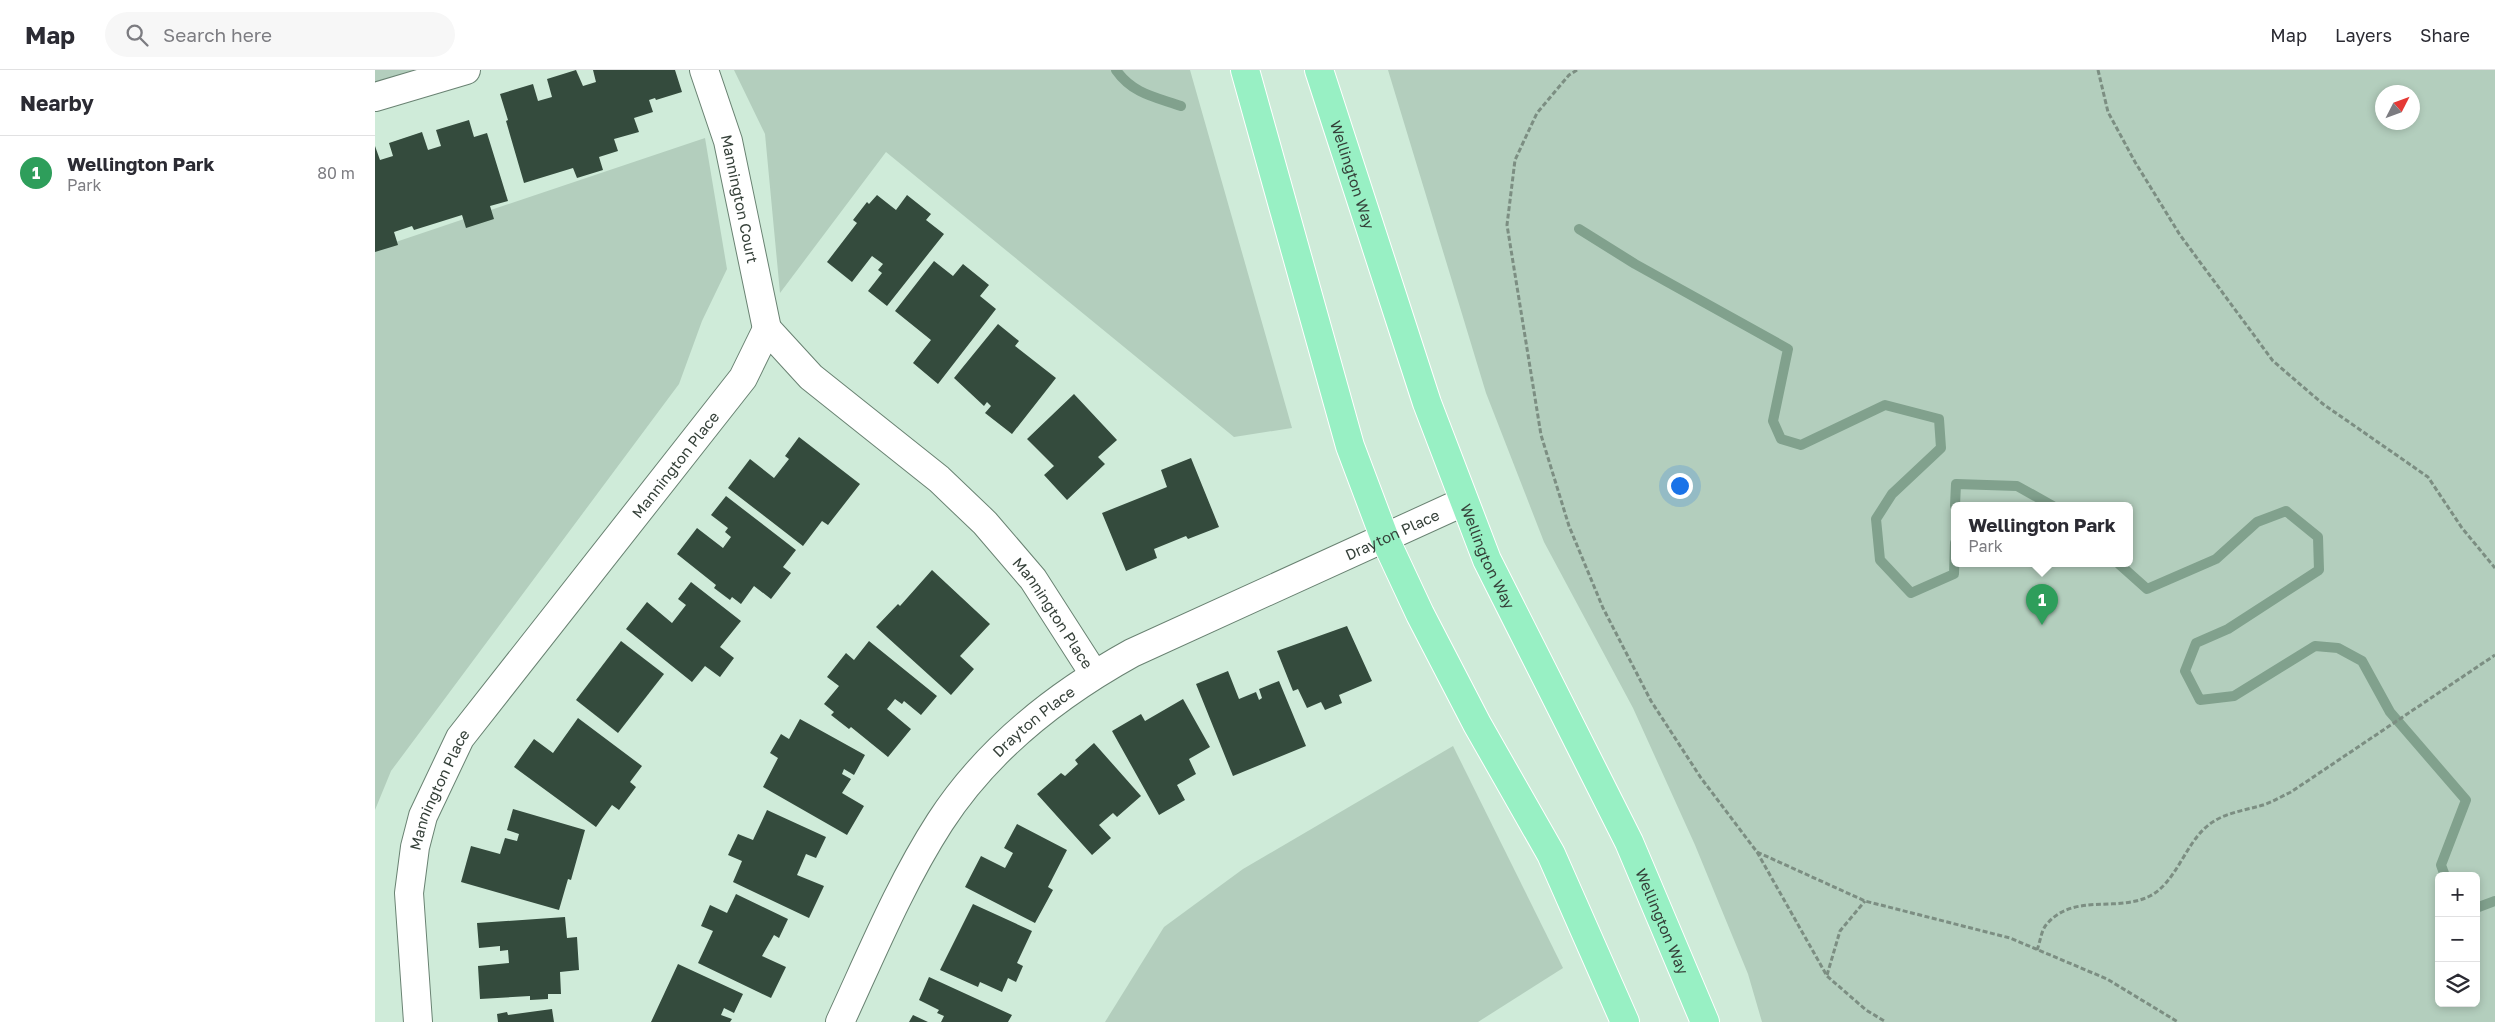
<!DOCTYPE html>
<meta charset="utf-8">
<style>
body{margin:0;font-family:"Golos Text",sans-serif;background:#f7f7f7;color:#2b2b33}
.controls{position:absolute;right:15px;bottom:15px;display:grid;overflow:hidden;border-radius:8px;box-shadow:0 2px 8px #0003}
.controls button{width:45px;height:45px;display:grid;place-items:center;padding:0;border:0;border-bottom:1px solid #e1e1e2;background:#fff;color:#2b2b33;font:25px sans-serif}
.compass{position:absolute;left:2000px;top:15px;width:45px;height:45px;border-radius:50%;background:#fff;box-shadow:0 2px 8px #0003;rotate:48deg}
.you{position:absolute;left:1304px;top:415px;width:18px;height:18px;margin:-12px;border:4px solid #fff;border-radius:50%;background:#1a73e8;box-shadow:0 0 0 8px #1a73e833}
.badge{display:grid;place-items:center;width:32px;height:32px;border-radius:50%;background:#0b8043;color:#fff;font-size:16px;font-weight:700}
.pin{position:absolute;translate:-50% -41px;filter:drop-shadow(0 1px 2px #0008)}
.pin::after{content:'';position:absolute;top:26px;width:18px;height:15px;background:inherit;clip-path:polygon(0 0,100% 0,50% 100%)}
.popup{position:absolute;left:1576px;top:432px;width:182px;height:65px;box-sizing:border-box;display:grid;place-content:center;border-radius:8px;background:#fff;filter:drop-shadow(0 1px 4px #0005);font-size:16px;white-space:nowrap;color:#7c7c81}
.popup b{font-size:19px;color:#2b2b33}
.popup::after{content:'';position:absolute;left:50%;top:100%;margin-left:-10px;border:10px solid transparent;border-top-color:#fff}
.list{margin:0;padding:0;list-style:none}
h2{display:flex;justify-content:space-between;align-items:center;height:65px;margin:0;padding:0 20px;font-size:21px}
h2 small{font-size:16px;font-weight:400;color:#7c7c81}
.list li{display:grid;grid-template-columns:32px 1fr auto;gap:15px;align-items:center;box-sizing:border-box;height:75px;padding:0 20px;border-top:1px solid #e1e1e2}
.list b{display:block;font-size:19px;white-space:nowrap}
.list p{margin:0;font-size:16px;white-space:nowrap;color:#7c7c81}
.list em{font-size:16px;font-style:normal;color:#7c7c81}
.icon{flex:none;width:28px;height:28px;fill:none;stroke:currentColor;stroke-width:2;stroke-linecap:round;stroke-linejoin:round}
.map{position:relative;flex:none;width:2120px;height:952px;overflow:hidden}
header{display:flex;align-items:center;gap:30px;box-sizing:border-box;height:70px;padding:0 25px;background:#fff;border-bottom:1px solid #e1e1e2}
header strong{font-size:24px}
nav{display:flex;gap:28px;margin-inline-start:auto;font-size:18px}
.search{width:350px;height:45px;background:#f7f7f7;display:flex;align-items:center;gap:12px;box-sizing:border-box;padding:0 18px;border-radius:28px;color:#7c7c81;font-size:19px}
main{display:flex}
aside{flex:1;background:#fff}
.map>svg:first-child{display:block}
</style>
<header>
<strong>Map</strong>
<div class="search"><svg class="icon" aria-label="search" viewBox="0 0 24 24"><circle cx="10" cy="10" r="6"/><path d="M15 15l6 6"/></svg>Search here</div>
<nav><a>Map</a><a>Layers</a><a>Share</a></nav>
</header>
<main>
<aside>
<h2>Nearby<small></small></h2>
<ul class="list">
<li><span class="badge" style="background:#2e9e5b">1</span><div><b>Wellington Park</b><p>Park</p></div><em>80 m</em></li>
</ul>
</aside>
<div class="map">
<svg width="2120" height="952" viewBox="0 0 2120 952">
<rect width="100%" height="100%" fill="#cfebd9"/>
<g fill="#b3cebd" fill-rule="evenodd">
<polygon points="0,0 48,0 0,13"/>
<polygon points="359,0 815,0 917,358 859,367 511,82 405,223 390,64"/>
<path d="M1013,0h1107v952h-733l-14,-48 -53,-129 -62,-137 -89,-166 -58,-149zM2008,22h30v30h-30zM1580,436h174v58h-174zM2064,806h37v127h-37z"/>
<polygon points="330,68 352,199 327,251 304,314 16,701 0,740 0,179"/>
<polygon points="1078,676 1188,898 1103,952 730,952 789,857 868,799"/>
</g>
<g fill="none" stroke-linecap="round" stroke-linejoin="round">
<g stroke="#81a18d" stroke-width="10">
<path d="M741,0c17,24 39,27 65,36"/>
<polyline points="1204,159 1260,194 1413,279 1398,351 1406,369 1426,375 1510,335 1564,349 1566,378 1517,424 1501,449 1505,490 1536,523 1579,504 1580,473"/>
<polyline points="1580,436 1581,414 1642,416 1678,436"/>
<polyline points="1744,494 1772,519 1841,489 1882,452 1911,441 1943,467 1944,500 1853,559 1821,573 1810,601 1825,630 1859,626 1940,576 1963,578 1987,591 2015,642 2091,730 2066,795 2070,806"/>
<polyline points="2101,838 2120,831"/>
</g>
</g>
<g fill="#344b3d">
<polygon points="201,0 208,16 221,12 218,0 300,0 307,22 281,30 280,28 274,30 278,42 259,48 264,62 239,69 243,81 224,87 228,100 202,108 198,98 149,113 131,51 133,50 125,24 158,14 163,31 177,27 172,9"/>
<polygon points="94,50 99,67 112,63 133,131 115,136 119,149 91,158 87,145 39,160 37,156 19,162 23,175 0,182 0,76 5,90 18,86 14,73 47,62 53,80 66,76 61,60"/>
<polygon points="502,125 521,140 532,125 556,144 551,150 569,164 512,236 493,221 507,203 503,200 508,194 497,186 477,212 452,192 482,153 478,150 492,132 494,134"/>
<polygon points="559,191 578,206 588,194 614,215 605,226 621,239 563,314 538,293 556,270 520,241"/>
<polygon points="623,254 644,271 640,276 681,308 637,364 610,343 616,336 612,332 609,336 579,308"/>
<polygon points="699,324 742,370 723,387 730,394 692,430 669,405 679,396 652,369"/>
<polygon points="424,367 485,414 453,455 447,451 428,476 353,418 375,389 399,408 414,389 410,386"/>
<polygon points="816,388 844,457 813,469 811,466 779,479 782,488 751,501 727,443 792,417 786,400"/>
<polygon points="351,426 421,480 408,497 416,503 396,529 379,516 366,534 357,527 355,530 339,518 341,515 302,484 322,458 348,478 356,467 350,462 353,458 336,445"/>
<polygon points="557,500 615,554 585,586 599,599 576,625 501,557 523,534 525,536"/>
<polygon points="316,512 366,551 345,577 359,588 345,607 330,596 317,612 251,559 272,532 297,553 311,535 303,529"/>
<polygon points="972,556 997,611 964,625 967,633 950,640 946,632 932,638 923,619 918,621 902,581"/>
<polygon points="246,571 289,604 243,663 201,630"/>
<polygon points="494,571 562,626 546,645 529,631 527,634 520,629 512,639 536,659 513,687 476,657 474,659 456,645 459,642 449,634 464,616 452,607 471,583 479,590"/>
<polygon points="853,601 864,629 881,622 884,630 887,628 884,619 904,611 931,676 858,706 821,614"/>
<polygon points="808,629 835,677 814,689 821,704 802,715 810,730 784,745 737,661 766,644 770,651"/>
<polygon points="203,648 267,696 255,712 261,717 244,740 237,735 221,757 139,697 159,669 178,683"/>
<polygon points="425,649 490,685 479,705 469,699 467,704 476,709 467,723 489,736 472,765 388,717 403,688 395,683 406,664 414,669"/>
<polygon points="719,673 766,726 742,747 738,743 724,755 736,768 717,785 662,724 686,703 690,706 703,694 700,690"/>
<polygon points="138,739 210,760 196,810 193,809 184,840 86,812 96,776 125,784 130,768 142,771 144,764 132,760"/>
<polygon points="392,740 451,767 441,788 431,784 422,805 449,816 434,848 358,812 367,791 353,785 363,764 378,770"/>
<polygon points="642,754 692,780 673,817 678,820 660,853 590,817 606,786 630,798 638,783 629,778"/>
<polygon points="361,824 413,849 404,868 399,865 387,886 411,897 396,928 323,893 338,861 326,856 335,835 352,843"/>
<polygon points="598,834 657,861 642,893 648,896 641,912 633,908 627,922 605,912 603,917 565,900"/>
<polygon points="190,847 192,868 202,867 204,900 185,902 186,924 173,924 173,929 155,930 155,926 105,929 103,896 134,893 133,880 125,881 125,876 104,878 102,853"/>
<polygon points="303,894 368,924 359,943 349,938 346,945 357,949 355,952 276,952"/>
<polygon points="554,907 637,945 633,952 566,952 569,946 562,943 564,940 544,930"/>
<polygon points="177,939 179,952 123,952 122,944 132,942 133,945"/>
<polygon points="538,945 553,952 534,952"/>
</g>
<g fill="none" stroke-linecap="round" stroke-linejoin="round">
<defs>
<g id="minor">
<path id="s1" d="M329,0l24,71 39,188"/>
<polyline points="0,27 91,0"/>
<path id="s2" d="M43,952l-9,-129 6,-46 8,-31 37,-78 283,-360 24,-49 44,48 128,102 46,44 48,56 61,95"/>
<path id="s3" d="M465,952c31,-67 60,-138 100,-200 48,-74 116,-127 192,-169l331,-151"/>
</g>
<g id="major">
<polyline points="870,0 975,376 1010,469 1045,544 1102,654 1176,784 1250,952"/>
<path id="s4" d="M944,0l108,333 60,157 142,282 76,180"/>
</g>
</defs>
<use href="#minor" stroke="#698272" stroke-width="30"/>
<use href="#major" stroke="#fff" stroke-width="30"/>
<g stroke="#7c8e82" stroke-width="3" stroke-dasharray="5 2.5" stroke-linecap="butt">
<polyline points="1202,0 1194,5 1162,43 1140,90 1132,155 1166,365 1194,456 1228,538 1276,631 1326,708 1382,782 1452,906 1491,940 1511,952"/>
<polyline points="1723,0 1733,42 1760,92 1805,165 1898,291 1948,334 2053,407 2087,458 2120,498"/>
<polyline points="1382,782 1490,831 1635,868 1732,909 1803,952"/>
<path d="M1662,880c3,-7 4,-19 9,-25 27,-33 70,-12 104,-29 25,-13 34,-48 54,-67 16,-16 39,-18 59,-24 10,-3 19,-9 28,-13l204,-137"/>
<polyline points="1452,905 1465,861 1490,831"/>
</g>
<use href="#minor" stroke="#fff" stroke-width="28"/>
<use href="#major" stroke="#98f0c4" stroke-width="28"/>
</g>
<g text-anchor="middle" dominant-baseline="central" stroke-width="5" stroke-linejoin="round" paint-order="stroke">
<g font-size="15" fill="#354039" stroke="#dcf8e7">
<text stroke="none"><textPath href="#s4" startOffset="110">Wellington Way</textPath></text>
<text stroke="none"><textPath href="#s1" startOffset="134">Mannington Court</textPath></text>
<text stroke="none"><textPath href="#s2" startOffset="642">Mannington Place</textPath></text>
<text stroke="none"><textPath href="#s3" startOffset="768">Drayton Place</textPath></text>
<text stroke="none"><textPath href="#s4" startOffset="515">Wellington Way</textPath></text>
<text stroke="none"><textPath href="#s2" startOffset="1212">Mannington Place</textPath></text>
<text stroke="none"><textPath href="#s3" startOffset="362">Drayton Place</textPath></text>
<text stroke="none"><textPath href="#s2" startOffset="238">Mannington Place</textPath></text>
<text stroke="none"><textPath href="#s4" startOffset="920">Wellington Way</textPath></text>
</g>
</g>
</svg>
<div class="controls">
<button>+</button>
<button>−</button>
<button><svg class="icon" aria-label="layers" viewBox="0 0 24 24"><path d="M12 4l9 5-9 5-9-5zM3 14l9 5 9-5"/></svg></button>
</div>
<svg class="compass" viewBox="-18 -18 36 36"><path d="M0-13l5 13h-10z" fill="#e53935"/><path d="M0 13l5-13h-10z" fill="#7c7c81"/></svg>
<div class="you"></div>
<div class="pin badge" style="left:1667px;top:555px;background:#2e9e5b">1</div>
<div class="popup"><b>Wellington Park</b>Park</div>
</div>
</main>
